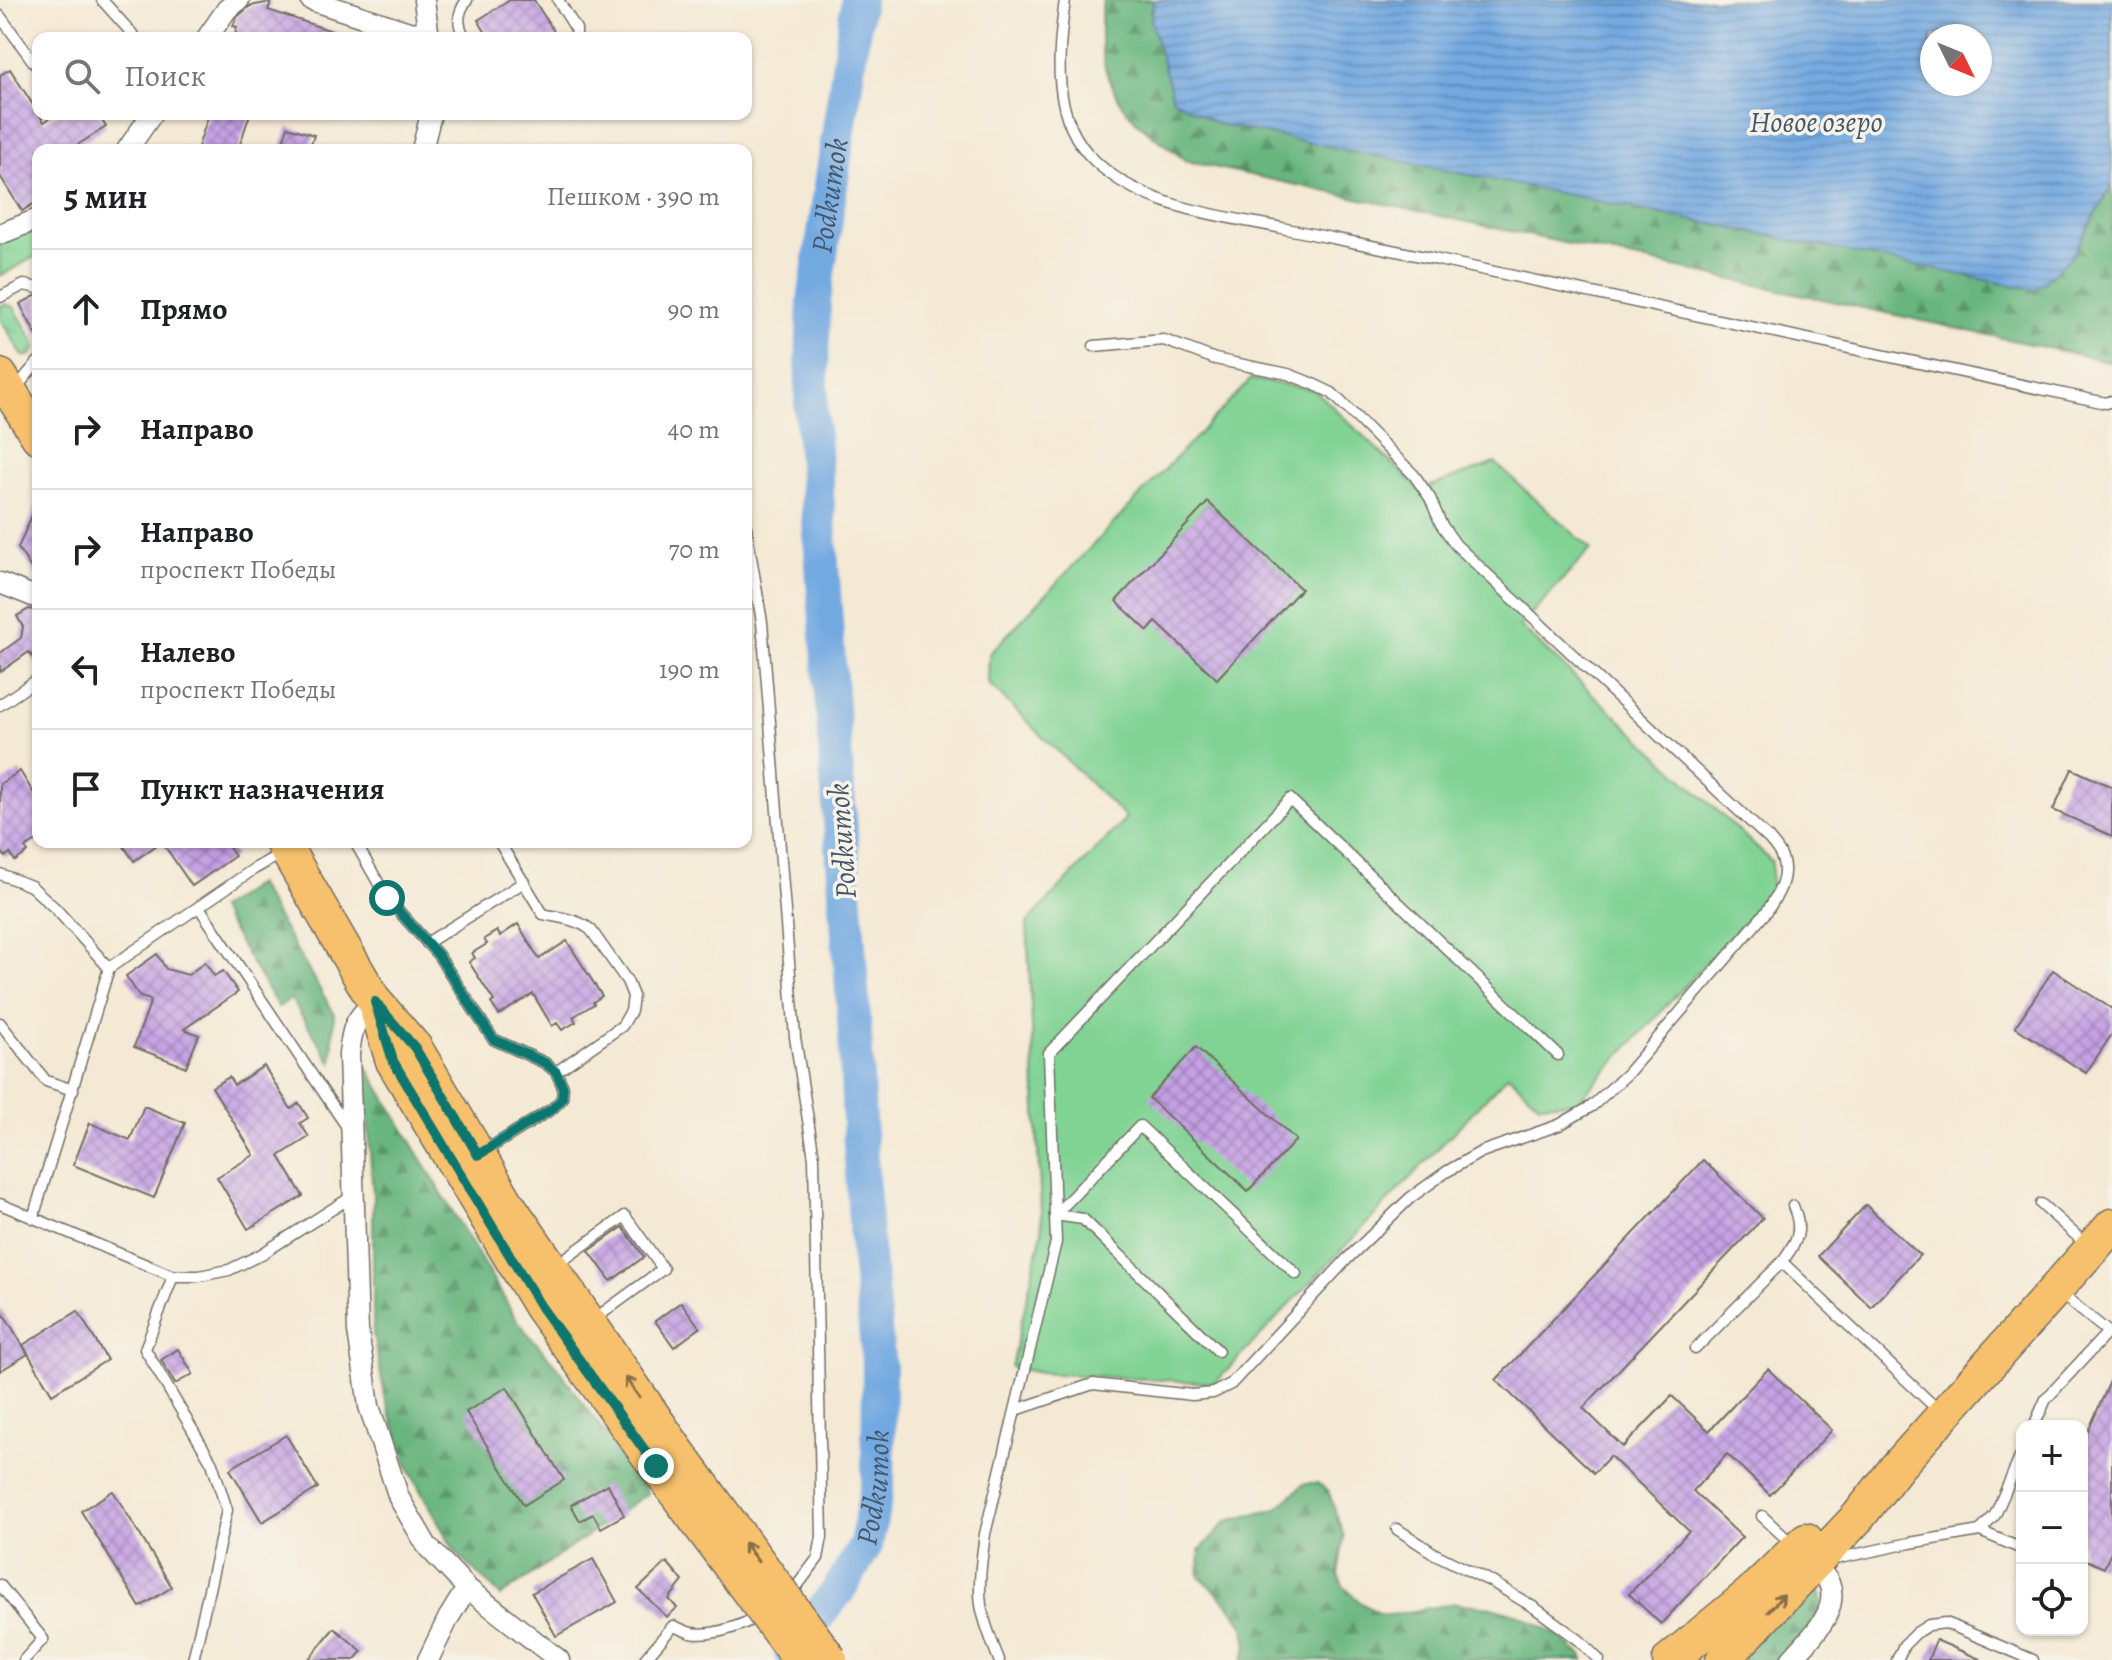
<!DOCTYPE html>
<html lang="ru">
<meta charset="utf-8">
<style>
body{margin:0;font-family:Alegreya,serif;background:#f2f2f2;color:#202124}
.controls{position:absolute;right:24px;bottom:24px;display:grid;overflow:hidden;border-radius:16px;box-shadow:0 2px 6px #0004}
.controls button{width:72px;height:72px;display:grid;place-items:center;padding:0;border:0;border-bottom:2px solid #e0e0e0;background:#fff;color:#202124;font:40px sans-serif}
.compass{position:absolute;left:1920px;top:24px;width:72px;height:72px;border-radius:50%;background:#fff;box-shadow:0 2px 6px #0004;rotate:133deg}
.stop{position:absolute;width:24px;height:24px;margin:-18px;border:6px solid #0f766e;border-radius:50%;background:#fff}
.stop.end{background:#0f766e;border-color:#fff;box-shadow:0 2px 8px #0008}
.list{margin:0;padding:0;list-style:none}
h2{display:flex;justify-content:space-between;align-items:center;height:104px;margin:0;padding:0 32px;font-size:34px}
h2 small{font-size:26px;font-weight:400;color:#757577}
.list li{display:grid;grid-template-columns:52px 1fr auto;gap:24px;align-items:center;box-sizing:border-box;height:120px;padding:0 32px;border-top:2px solid #e0e0e0}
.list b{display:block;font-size:30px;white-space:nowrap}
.list p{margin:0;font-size:26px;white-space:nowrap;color:#757577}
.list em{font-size:26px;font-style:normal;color:#757577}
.icon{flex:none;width:44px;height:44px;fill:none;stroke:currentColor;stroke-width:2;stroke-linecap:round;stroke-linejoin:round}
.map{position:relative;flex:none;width:2112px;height:1660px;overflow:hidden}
.search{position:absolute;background:#fff;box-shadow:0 2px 6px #0004;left:32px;top:32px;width:720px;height:88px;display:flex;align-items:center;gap:20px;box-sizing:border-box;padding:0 28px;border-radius:16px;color:#757577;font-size:30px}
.panel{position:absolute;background:#fff;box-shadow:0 2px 6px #0004;left:32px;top:144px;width:720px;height:704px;border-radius:16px}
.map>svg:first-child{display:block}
</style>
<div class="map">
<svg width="2112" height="1660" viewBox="0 0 2112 1660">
<defs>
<pattern id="grass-tufts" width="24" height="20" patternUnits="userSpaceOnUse" patternTransform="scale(2)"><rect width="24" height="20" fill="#81d394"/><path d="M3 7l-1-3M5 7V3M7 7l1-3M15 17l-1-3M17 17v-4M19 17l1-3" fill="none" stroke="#70b580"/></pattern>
<pattern id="forest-firs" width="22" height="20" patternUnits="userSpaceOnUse" patternTransform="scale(2)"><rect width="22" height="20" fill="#68b57e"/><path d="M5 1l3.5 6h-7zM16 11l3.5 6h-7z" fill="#569367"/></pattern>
<pattern id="water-rules" width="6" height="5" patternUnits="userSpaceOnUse" patternTransform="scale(2)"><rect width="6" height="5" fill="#73a9e1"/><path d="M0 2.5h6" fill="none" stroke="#5f8ab7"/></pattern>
<pattern id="building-cross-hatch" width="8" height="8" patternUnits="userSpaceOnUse" patternTransform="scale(2)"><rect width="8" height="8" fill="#c5a0e5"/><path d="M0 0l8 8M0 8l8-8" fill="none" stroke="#a083ba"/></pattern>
</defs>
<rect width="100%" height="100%" fill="#f7f3e8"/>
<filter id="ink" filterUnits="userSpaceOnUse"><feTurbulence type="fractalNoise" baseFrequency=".0125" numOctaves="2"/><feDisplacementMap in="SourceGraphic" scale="16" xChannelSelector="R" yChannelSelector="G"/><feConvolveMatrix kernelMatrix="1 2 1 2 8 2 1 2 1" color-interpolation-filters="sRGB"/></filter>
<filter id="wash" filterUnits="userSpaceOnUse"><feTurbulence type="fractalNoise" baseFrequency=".006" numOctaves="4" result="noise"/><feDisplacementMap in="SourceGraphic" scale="32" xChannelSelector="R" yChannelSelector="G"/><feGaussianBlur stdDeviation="1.8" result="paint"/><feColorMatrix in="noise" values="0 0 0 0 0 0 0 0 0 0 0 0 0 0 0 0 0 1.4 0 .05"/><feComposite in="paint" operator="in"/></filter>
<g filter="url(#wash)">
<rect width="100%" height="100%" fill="#f4e9d4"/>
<g fill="url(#grass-tufts)" stroke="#567f60" stroke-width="2">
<polygon points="38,224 38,255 0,276 0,238"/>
<polygon points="5,304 14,307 35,343 35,349 30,356 23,356 0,319 0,306"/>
</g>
<g fill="url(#forest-firs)" stroke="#4a7054" stroke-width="2">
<path d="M1103,0h50l-2,21 922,234 39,-72v179l-926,-201c-16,-13 -34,-25 -49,-39 -35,-35 -40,-75 -34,-122z"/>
<polygon points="257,884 334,1013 332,1063 291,999 278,1007 219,909"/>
<polygon points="364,1062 518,1322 558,1368 648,1493 501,1596 455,1552 409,1470 386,1401 373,1334 373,1196"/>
<path d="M1305,1483h12l11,7 16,47 -6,37 5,12 17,16 20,12 12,1 63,-12 37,4 27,8 34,17 29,23 2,5h-342c20,-32 -23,-64 -43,-85l1,-25 27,-29 49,-12z"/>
<path d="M1813,1584c5,5 8,10 8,17 -1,17 -31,46 -42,59h-45z"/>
</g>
<polygon fill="#81d394" stroke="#567f60" stroke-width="2" points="1251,379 1315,390 1420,490 1495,463 1591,549 1520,626 1772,862 1771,893 1577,1102 1539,1104 1508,1075 1215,1383 1040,1373 1011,1367 1042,1232 1027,923 1126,818 988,683 989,654"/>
<path fill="url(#water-rules)" stroke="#4f6a86" stroke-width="2" fill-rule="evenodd" d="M1154,0h958v185l-39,70 -37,35 -818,-166 -45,-25 -22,-78zM1932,36h48v48h-48z"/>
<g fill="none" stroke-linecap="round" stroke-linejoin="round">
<path stroke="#73a9e1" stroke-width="34" id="s1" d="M791,1653l8,-14 39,-48 28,-46 12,-64 1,-113 -13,-131 -6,-93 -5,-111 -44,-625 3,-107 44,-301"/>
</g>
<g id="blocks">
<g fill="url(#building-cross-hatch)">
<polygon points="510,0 534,0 558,38 489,38 478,20"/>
<polygon points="271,2 268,10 344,35 343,38 234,38 237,27 233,26 236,18 250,6"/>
<polygon points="10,69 44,122 56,114 98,114 106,127 69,150 38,150 38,201 22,211 0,176 0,75"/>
<polygon points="209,114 250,114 238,150 197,150"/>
<polygon points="288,127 314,135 309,150 280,150"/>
<polygon points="35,296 38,296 38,338 20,304"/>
<polygon points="38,501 38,579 18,548"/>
<polygon points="1208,502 1301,589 1217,679 1156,622 1148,631 1116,601"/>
<polygon points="29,609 38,611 38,665 29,652 0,672 0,653 21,638 23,627 17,616"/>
<polygon points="2072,769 2112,787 2112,836 2053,810"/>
<polygon points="20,771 38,800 38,840 25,848 28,852 15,861 10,853 5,857 0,848 0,784"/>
<polygon points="121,842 161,842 134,861"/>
<polygon points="162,842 225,842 235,856 192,886"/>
<polygon points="518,924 539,959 567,941 602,996 593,1002 594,1004 573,1017 576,1022 562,1030 557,1023 552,1026 533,994 499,1015 491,1003 494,1001 469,962 475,958 472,953 487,944 484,939 497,931 500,936"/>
<polygon points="157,954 166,969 188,975 205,962 214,976 223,971 238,992 184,1029 199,1035 186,1067 134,1047 151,1000 140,997 126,976"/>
<polygon points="2053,970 2112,1009 2112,1034 2086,1073 2015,1027"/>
<polygon points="1196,1047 1296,1140 1248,1191 1149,1098"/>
<polygon points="264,1066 291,1109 299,1103 308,1118 300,1123 309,1137 279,1156 303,1196 248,1229 217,1177 254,1155 212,1087 229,1077 234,1085"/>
<polygon points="144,1106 185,1123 154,1198 73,1165 90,1123 130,1140"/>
<polygon points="1703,1160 1763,1218 1583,1408 1623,1447 1672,1396 1709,1431 1768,1369 1832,1430 1770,1495 1727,1454 1693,1491 1742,1537 1661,1624 1629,1594 1689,1531 1610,1456 1594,1473 1496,1380"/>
<polygon points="1866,1205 1920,1255 1871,1307 1818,1256"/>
<polygon points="623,1227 644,1257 611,1281 589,1251"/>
<polygon points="681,1302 700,1328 674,1347 655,1321"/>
<polygon points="0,1308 28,1354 0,1371"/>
<polygon points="78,1311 107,1360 52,1394 23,1345"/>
<polygon points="178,1349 193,1374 175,1384 161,1360"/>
<polygon points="2112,1377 2112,1550 2104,1568 2082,1558 2082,1445"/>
<polygon points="507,1387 564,1480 524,1505 466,1412"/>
<polygon points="286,1435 318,1488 262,1522 230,1469"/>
<polygon points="608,1484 624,1515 601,1528 593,1514 580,1521 571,1505"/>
<polygon points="113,1491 172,1587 140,1607 81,1511"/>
<polygon points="593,1559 617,1602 556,1636 532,1593"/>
<polygon points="667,1562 683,1581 669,1599 677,1608 667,1617 638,1589"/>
<polygon points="334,1628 362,1651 354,1660 308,1660"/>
<polygon points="1936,1640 1982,1660 1928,1660"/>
</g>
</g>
</g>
<g filter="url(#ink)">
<use href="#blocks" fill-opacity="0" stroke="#716e66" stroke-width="2"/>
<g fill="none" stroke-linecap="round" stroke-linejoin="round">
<defs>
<g id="service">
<polyline points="102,0 136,38"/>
<polyline points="558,0 576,29 576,38"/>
<path d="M1065,0c-7,55 -15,119 30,161 49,47 123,54 187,67 54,11 108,21 161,33 221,47 442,94 663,142l6,-2"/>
<polyline points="0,16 38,68"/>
<path d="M465,38c-8,-14 -8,-25 2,-38"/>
<polyline points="0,297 24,285 38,288"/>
<polyline points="15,389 38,362"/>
<polyline points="746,527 762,622 795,1037 814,1158 822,1537 818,1558 791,1594"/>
<polyline points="0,705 38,679"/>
<polyline points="355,842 387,898 438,955 493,1039 545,1063 556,1072 563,1087 562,1099 552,1109 483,1152"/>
<path d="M499,842l44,72c17,4 35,5 48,16l36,51 6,15 -2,15 -9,15 -66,46"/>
<polyline points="0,874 31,886 56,909 109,968"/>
<polyline points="199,907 347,1127"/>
<polyline points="427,943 524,882"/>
<polyline points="0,1023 46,1081 73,1090"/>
<polyline points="0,1204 173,1276 199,1276 229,1270 260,1255 353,1196"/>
<polyline points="2041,1204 2087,1245"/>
<polyline points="1055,1215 1140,1126 1296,1274"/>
<polyline points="1055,1215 1083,1219 1218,1351"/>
<polyline points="33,1218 109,968 254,869 282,853"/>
<path d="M1782,1262c15,-21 22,-31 11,-56"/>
<polyline points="556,1265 625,1216 663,1269 593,1320"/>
<polyline points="173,1276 145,1349 212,1463 227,1510 193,1660"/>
<polyline points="2060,1293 2112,1335"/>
<polyline points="1695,1349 1782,1262 1939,1411"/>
<path d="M1016,1410l77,-26 99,11 21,-2 18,-9 116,-125 63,-61 36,-26 35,-20 78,-27 33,-19 35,-32 140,-163c11,-16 23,-35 14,-55 -2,-6 -8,-12 -12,-17l-313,-294 -15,-21 -11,-26 -16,-23 -82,-82 -21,-10 -23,-9 -73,-15 -51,-19 -70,6"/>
<polyline points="2034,1426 2046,1399 2108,1332"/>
<polyline points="1762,1516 1792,1544"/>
<polyline points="1397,1529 1435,1554 1492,1582 1535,1608 1579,1640 1599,1660"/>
<polyline points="1980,1531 1995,1515 2022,1453"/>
<polyline points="1830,1560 1910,1543 1980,1531 2022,1549"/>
<polyline points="0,1585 43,1639 24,1660"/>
<path d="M644,1660l29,-34c6,2 12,5 18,7 22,4 52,-8 70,-18"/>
<path d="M999,1660c-7,-18 -15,-37 -18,-55 -3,-24 1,-48 4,-71l71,-292 -7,-189 241,-254 268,256"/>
<polyline points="1897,1660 1904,1645 1916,1633 1929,1625 1946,1623 2033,1660"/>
</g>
<g id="minor">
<polyline points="311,0 412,33 427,31"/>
<polyline points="424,0 429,38"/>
<polyline points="207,38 227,9 239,0"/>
<polyline points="127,150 152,114"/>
<polyline points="422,150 431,114"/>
<polyline points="0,234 38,219"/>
<polyline points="0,583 38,598"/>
<path d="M375,1002c-21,17 -23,26 -26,52l9,277 11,75 30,92 28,48 40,42 92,72"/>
<polyline points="428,1660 449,1617 467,1588"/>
<path d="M1791,1660c16,-19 50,-48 38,-77 -3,-7 -11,-13 -17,-19"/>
</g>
<g id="primary">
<polyline points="0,376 38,436"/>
<polyline points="282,842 375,1002 415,1048 506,1202 677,1451"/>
<polyline points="378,1013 393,1061 541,1307 656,1466"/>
<polyline points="1670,1660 1749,1595 1806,1540"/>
<polyline points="1723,1660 1858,1517 1897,1467 2112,1226"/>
</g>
</defs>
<use href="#service" stroke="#716e66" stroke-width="13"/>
<use href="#minor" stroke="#716e66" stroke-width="23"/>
<use href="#primary" stroke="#716e66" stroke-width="37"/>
<use href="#service" stroke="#fff" stroke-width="10"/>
<use href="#minor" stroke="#fff" stroke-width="20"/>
<use href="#primary" stroke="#f7c06c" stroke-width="34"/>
<defs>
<g id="primary-bridge">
<polyline points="677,1451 830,1660"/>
<polyline points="656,1466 800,1660"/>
</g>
</defs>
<use href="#primary-bridge" stroke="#716e66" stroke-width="37" stroke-linecap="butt"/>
<use href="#primary-bridge" stroke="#f7c06c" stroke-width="34"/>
</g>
<defs><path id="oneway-shaft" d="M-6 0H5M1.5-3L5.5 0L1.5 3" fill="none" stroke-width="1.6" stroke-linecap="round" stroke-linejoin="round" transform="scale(2)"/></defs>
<g stroke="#876e48">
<use href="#oneway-shaft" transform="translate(632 1387) rotate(-125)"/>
<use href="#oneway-shaft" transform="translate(751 1552) rotate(-126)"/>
<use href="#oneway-shaft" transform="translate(1776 1603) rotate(-47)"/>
</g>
</g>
<g fill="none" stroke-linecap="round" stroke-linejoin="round" filter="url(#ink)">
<polyline stroke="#0f766e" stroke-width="10" points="387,898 438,955 493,1039 545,1063 556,1072 563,1087 562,1099 552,1109 478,1155 415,1048 375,1002 393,1061 472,1193 541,1307 656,1466"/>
</g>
<g text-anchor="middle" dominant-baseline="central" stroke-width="7" stroke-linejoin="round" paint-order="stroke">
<g font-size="30" font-style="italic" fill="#44576b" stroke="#f7f3e8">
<text x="1816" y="122">Новое озеро</text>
<text stroke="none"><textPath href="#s1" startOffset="1486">Podkumok</textPath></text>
<text transform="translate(842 841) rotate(-94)">Podkumok</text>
<text stroke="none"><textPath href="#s1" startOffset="190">Podkumok</textPath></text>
</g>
</g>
</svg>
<div class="controls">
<button>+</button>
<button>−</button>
<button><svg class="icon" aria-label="locate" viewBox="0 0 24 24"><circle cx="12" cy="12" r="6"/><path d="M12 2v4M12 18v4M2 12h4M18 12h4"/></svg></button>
</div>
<svg class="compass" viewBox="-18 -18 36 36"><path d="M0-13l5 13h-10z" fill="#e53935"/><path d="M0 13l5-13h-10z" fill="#757577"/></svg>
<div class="stop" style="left:387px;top:898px"></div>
<div class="stop end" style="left:656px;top:1466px"></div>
<div class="search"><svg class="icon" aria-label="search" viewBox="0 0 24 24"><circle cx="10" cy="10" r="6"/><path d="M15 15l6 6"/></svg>Поиск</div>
<section class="panel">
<h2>5 мин<small>Пешком · 390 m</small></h2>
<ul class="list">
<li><svg class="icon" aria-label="ahead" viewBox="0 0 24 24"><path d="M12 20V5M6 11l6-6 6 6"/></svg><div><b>Прямо</b></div><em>90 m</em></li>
<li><svg class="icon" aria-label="right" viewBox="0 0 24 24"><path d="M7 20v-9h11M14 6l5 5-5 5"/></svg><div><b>Направо</b></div><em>40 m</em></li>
<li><svg class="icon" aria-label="right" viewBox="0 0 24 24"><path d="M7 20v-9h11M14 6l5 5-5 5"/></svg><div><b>Направо</b><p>проспект Победы</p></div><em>70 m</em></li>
<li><svg class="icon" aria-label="left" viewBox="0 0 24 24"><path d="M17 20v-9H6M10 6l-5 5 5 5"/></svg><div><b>Налево</b><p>проспект Победы</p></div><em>190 m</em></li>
<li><svg class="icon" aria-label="arrive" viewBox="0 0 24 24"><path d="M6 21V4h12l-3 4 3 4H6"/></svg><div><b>Пункт назначения</b></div></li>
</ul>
</section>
</div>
